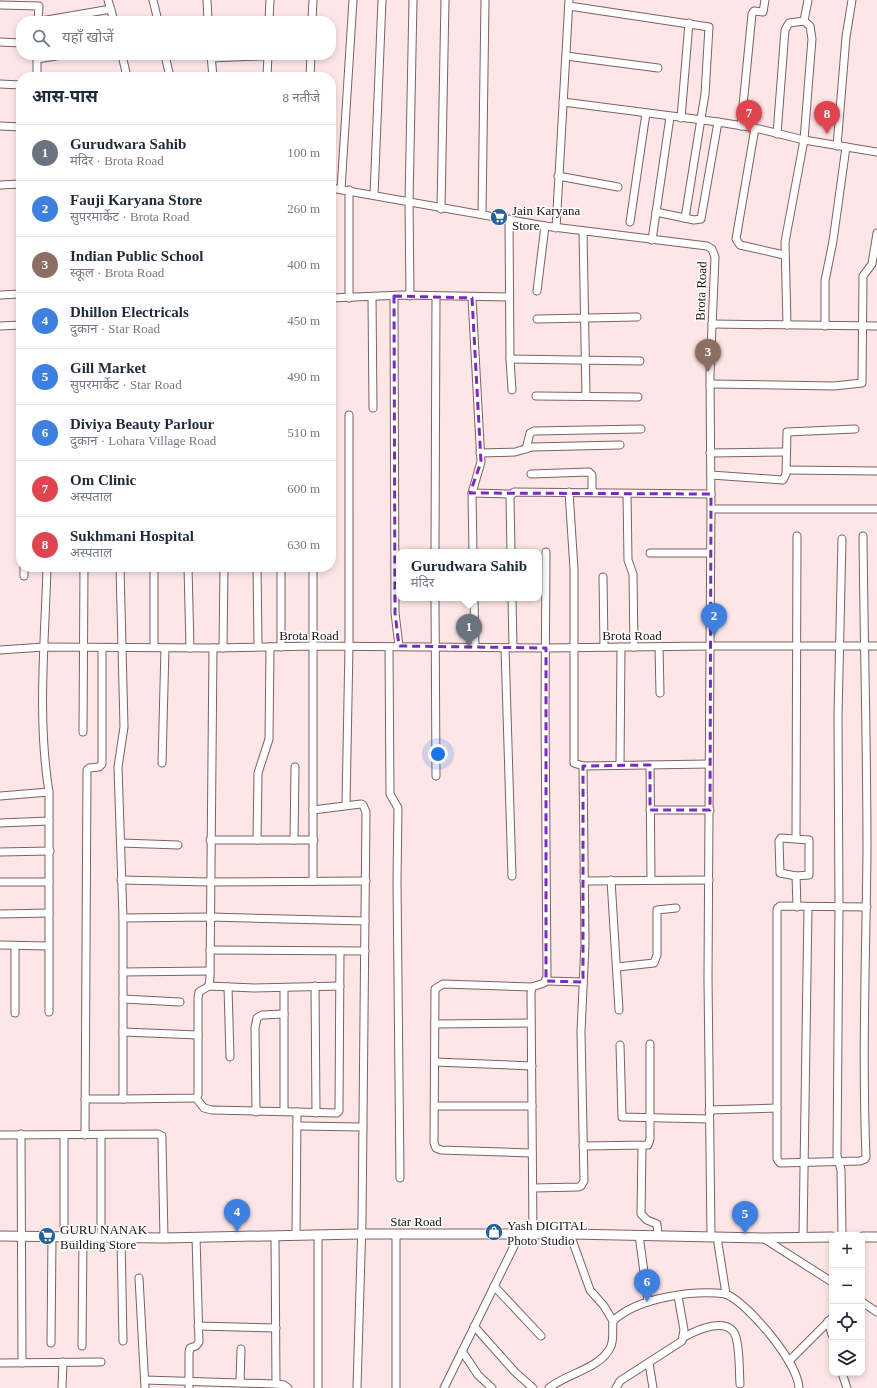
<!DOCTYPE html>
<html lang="hi">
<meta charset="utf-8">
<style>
body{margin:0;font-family:"Times New Roman","Noto Sans Devanagari",serif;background:#f2f2f3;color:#1f2937}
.controls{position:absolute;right:12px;bottom:12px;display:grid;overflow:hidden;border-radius:8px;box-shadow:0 2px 6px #0003}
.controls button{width:36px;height:36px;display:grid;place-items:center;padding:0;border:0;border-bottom:1px solid #e0e1e3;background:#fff;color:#1f2937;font:20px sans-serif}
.you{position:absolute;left:438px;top:754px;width:14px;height:14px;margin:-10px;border:3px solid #fff;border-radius:50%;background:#1a73e8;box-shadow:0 0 0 6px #1a73e833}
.badge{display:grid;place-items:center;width:26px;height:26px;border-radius:50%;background:#266199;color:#fff;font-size:13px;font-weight:700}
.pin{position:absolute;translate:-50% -33px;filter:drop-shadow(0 1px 2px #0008)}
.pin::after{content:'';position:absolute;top:21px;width:14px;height:12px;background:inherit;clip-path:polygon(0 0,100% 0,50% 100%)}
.popup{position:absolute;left:396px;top:549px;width:146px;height:52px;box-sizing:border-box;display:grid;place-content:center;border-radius:8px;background:#fff;filter:drop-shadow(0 1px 3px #0005);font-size:13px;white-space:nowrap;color:#747a83}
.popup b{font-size:15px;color:#1f2937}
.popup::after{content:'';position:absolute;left:50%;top:100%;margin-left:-8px;border:8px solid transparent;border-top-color:#fff}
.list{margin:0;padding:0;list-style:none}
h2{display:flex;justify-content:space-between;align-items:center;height:52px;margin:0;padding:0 16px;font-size:17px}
h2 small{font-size:13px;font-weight:400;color:#747a83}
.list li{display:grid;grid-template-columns:26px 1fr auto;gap:12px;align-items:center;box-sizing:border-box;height:56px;padding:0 16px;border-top:1px solid #e0e1e3}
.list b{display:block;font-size:15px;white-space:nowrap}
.list p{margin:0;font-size:13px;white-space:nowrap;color:#747a83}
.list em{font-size:13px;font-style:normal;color:#747a83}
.icon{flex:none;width:22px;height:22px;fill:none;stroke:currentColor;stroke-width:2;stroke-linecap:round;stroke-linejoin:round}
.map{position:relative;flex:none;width:877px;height:1388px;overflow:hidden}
.search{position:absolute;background:#fff;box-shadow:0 2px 6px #0003;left:16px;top:16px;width:320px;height:44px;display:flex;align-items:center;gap:10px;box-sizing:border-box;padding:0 14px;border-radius:16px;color:#747a83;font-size:15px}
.panel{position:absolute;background:#fff;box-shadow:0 2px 6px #0003;left:16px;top:72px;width:320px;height:500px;border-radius:16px}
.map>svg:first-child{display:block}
</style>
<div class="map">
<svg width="877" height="1388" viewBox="0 0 877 1388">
<rect width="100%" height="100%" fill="#fee6e6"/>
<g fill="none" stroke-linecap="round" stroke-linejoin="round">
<defs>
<g id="street">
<polyline points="108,0 114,21"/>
<polyline points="153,0 158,21"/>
<polyline points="207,0 208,21"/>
<polyline points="0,5 39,6 38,21"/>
<polyline points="569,6 709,27 705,94 685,218"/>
<polyline points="41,21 111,9"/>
<polyline points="269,21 270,0"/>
<polyline points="312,21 313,0"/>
<polyline points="0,42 21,43"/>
<polyline points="122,55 127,77"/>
<polyline points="165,55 170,77"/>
<polyline points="211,55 213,77"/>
<polyline points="566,56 658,68"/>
<polyline points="211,58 282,55"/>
<polyline points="37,59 62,55"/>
<polyline points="37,77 37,55"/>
<polyline points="267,77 268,55"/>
<polyline points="310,77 311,55"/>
<polyline points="0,84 21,85"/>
<polyline points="563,102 718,122 755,128 804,140 877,152"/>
<polyline points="681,118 689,23"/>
<polyline points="0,126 21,127"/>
<polyline points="741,126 752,14 754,11 763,12 765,0"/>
<polyline points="755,128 736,239 740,245 784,255"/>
<polyline points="777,134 785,30 789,23 804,21 808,0"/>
<polyline points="837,146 846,37 852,0"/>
<polyline points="558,176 618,187"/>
<polyline points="0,185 21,184"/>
<polyline points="341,189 353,0"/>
<polyline points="349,190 349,298"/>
<polyline points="374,195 382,0"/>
<polyline points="441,209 445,0"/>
<polyline points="656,212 694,220 701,219 718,122"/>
<polyline points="482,214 485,0"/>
<polyline points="509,219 510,359 512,390"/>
<polyline points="630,222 646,113"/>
<polyline points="556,228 569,0"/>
<polyline points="583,231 586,396"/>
<polyline points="652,240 670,117"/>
<polyline points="537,291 545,226"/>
<polyline points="0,295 21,294"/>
<polyline points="394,296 395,613 399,646"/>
<polyline points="410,296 409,202 413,0"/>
<polyline points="372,297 373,408"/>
<polyline points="331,298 403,295 509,297"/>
<polyline points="472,298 481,462 472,493 473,552"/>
<polyline points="537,319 637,317"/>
<polyline points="712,324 877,326"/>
<polyline points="787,325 785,242 804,140 812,39 810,26 804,21"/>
<polyline points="0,326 21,325"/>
<polyline points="825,326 825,281 833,241 846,147"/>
<polyline points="510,359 640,361"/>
<polyline points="710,384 834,386 862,383 863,276 872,264 877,233"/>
<polyline points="536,396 638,397"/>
<polyline points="526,449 530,433 534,431 641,429"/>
<polyline points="480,453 515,452 532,447 620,445"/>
<polyline points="710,453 786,452"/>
<polyline points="787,470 877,471"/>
<polyline points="531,474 589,472 592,475 592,492"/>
<polyline points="711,475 783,480 786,474 787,432 855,429"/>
<polyline points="569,492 574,569 574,763 583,766 709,764"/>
<polyline points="472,493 511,494"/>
<polyline points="627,494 628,560 633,574 634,647"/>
<polyline points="711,509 877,509"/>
<path d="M863,536c1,105 4,210 4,315 -1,102 -5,204 -1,306l-1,2 -5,2 -80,2 -3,-4v-250l3,-3 87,1"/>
<polyline points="435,552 436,297"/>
<polyline points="511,552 510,497 514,492 711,494"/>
<polyline points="650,553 710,553"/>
<path d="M47,567c-2,74 -10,151 2,225v220"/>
<polyline points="154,567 154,647"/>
<polyline points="188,567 190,648"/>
<polyline points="257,567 258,646"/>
<polyline points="313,567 313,881"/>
<polyline points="24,576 24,567"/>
<polyline points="603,577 604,647"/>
<polyline points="435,598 436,776"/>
<polyline points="474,598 475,647"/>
<polyline points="512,598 513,648"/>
<polyline points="281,647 281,567"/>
<polyline points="389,647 390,794 398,808 397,882 400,1178"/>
<polyline points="659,647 660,693"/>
<polyline points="223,648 224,567"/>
<path d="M505,648c2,76 5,152 7,228"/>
<polyline points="0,650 44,647 213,648 313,646 546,648 710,646 711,509 710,374 715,257 712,249 707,246 545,226 331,188"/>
<polyline points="83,732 84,567"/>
<polyline points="162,763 165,648"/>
<polyline points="620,765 621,647"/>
<polyline points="650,765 651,880"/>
<polyline points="0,796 49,792"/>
<polyline points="346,805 349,646 349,415"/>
<polyline points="313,810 361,804 363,805 366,812 362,1222 357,1388"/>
<polyline points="650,810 710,810"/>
<polyline points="0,823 49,821"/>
<polygon points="781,838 809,840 809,875 796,876 780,873 779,841"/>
<polyline points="796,838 797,536"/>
<polyline points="210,840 314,840"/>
<polyline points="257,840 258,773 269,739 270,647"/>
<polyline points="294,840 295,767"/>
<polyline points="121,843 178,845"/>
<polyline points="0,852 50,851"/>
<polyline points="796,876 797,907"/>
<polyline points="121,880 210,882 366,881"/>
<polyline points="611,880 619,1010"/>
<polyline points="584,881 709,880"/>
<polyline points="0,882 49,882"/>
<polyline points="0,914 49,913"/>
<polyline points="123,918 210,917 365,921"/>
<polyline points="0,945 48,946"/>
<polyline points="15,946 15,1013"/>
<polyline points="210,950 365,951"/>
<polyline points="617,967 654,963 657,955 657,910 676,908"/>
<polyline points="123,972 210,971"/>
<polyline points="546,981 583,982"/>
<polyline points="209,986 210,977 213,648"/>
<polyline points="315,986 316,1113"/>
<polyline points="228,987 230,1057"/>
<polyline points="532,987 443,984 435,989 434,1143 436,1148 441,1150 532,1153"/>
<polyline points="284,988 284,1111"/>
<polyline points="123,999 180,1002"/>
<polyline points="435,1024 531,1023"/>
<polyline points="123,1032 198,1035"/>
<polyline points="620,1045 622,1117 709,1119"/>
<polyline points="435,1062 532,1066"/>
<polyline points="196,1098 204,1108 212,1110 337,1113 339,1111 340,951"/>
<polyline points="85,1099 123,1099 123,918 118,767 124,727 120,567"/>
<polyline points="123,1099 196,1098 198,1095 198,998 199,992 209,986 254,988 340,986"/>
<polyline points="435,1106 532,1106"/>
<polyline points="709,1110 777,1108"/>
<polyline points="256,1112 255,1028 257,1018 262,1015 284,1014"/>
<polyline points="297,1126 363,1127"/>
<polyline points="21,1134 22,1363"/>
<polyline points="0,1135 158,1134 162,1136 162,1141 164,1238"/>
<polyline points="64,1135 64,1237"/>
<polyline points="85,1135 87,770 89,768 99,767 102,764 102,648"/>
<polyline points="101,1135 101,1238"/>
<polyline points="583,1146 648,1145 650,1139 650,1044"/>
<polyline points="642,1146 641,1214 647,1220 657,1224 658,1235"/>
<polyline points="533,1188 578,1187 581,1186 584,1181 581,1032 585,944 583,766"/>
<polyline points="396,1234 396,1388"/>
<polyline points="533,1234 531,993 532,987 544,983 547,977 545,711 546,552"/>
<polyline points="570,1234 590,1290 604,1306 613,1321"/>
<polyline points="296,1235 297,1112"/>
<polyline points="639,1235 648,1302"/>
<polyline points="842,1235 841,1170 837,1156 839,907 838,716 842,539"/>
<polyline points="275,1236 276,1384"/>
<polyline points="711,1236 708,979 710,646 877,646"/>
<polyline points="803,1237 808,907"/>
<polyline points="121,1238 123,1341"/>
<polyline points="763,1238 832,1282"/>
<polyline points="139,1278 145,1388"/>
<polyline points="494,1286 541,1336"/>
<path d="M726,1294c23,10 72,69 73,94"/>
<polyline points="862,1302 877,1312"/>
<polyline points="828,1321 832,1335"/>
<polyline points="198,1326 276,1328"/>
<polyline points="474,1326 515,1372 533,1388"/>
<path d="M684,1337c13,-7 45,-22 52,0 4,15 3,32 4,47"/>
<polyline points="51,1343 52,1237"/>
<polyline points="82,1346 83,1237"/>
<polyline points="462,1351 478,1375 492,1388"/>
<polyline points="789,1361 832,1318"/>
<polyline points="0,1363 101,1362"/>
<polyline points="649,1363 653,1388"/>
<polyline points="842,1373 847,1388"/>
<polyline points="145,1380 276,1384 284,1385 288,1388"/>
<polyline points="240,1383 241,1349"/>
<polyline points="62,1388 63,1362"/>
<polyline points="189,1388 189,1353 190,1348 196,1346 199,1342 196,1237"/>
<polyline points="318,1388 318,1235"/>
<polyline points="444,1388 520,1234"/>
<path d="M549,1388c18,-15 52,-19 62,-42 3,-8 1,-17 2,-25 25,-24 81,-31 113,-27l-9,-57"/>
<polyline points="616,1388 620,1381 682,1341 684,1330 678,1296"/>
</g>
<g id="secondary">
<polyline points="0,1236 164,1238 360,1234 570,1234 763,1238 832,1237"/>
<polyline points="862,1237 877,1237"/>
</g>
</defs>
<use href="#street" stroke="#7b6263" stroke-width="9"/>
<use href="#secondary" stroke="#7b6263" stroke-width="11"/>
<use href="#street" stroke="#fff" stroke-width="7"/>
<use href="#secondary" stroke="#fff" stroke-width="9"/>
</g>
<path fill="none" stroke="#7b2cbf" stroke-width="3" stroke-dasharray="8 5" stroke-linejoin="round" d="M394,296l78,2 9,164 -11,31 241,1 -1,316h-60v-45l-67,1v216l-37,-1v-333l-147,-2 -4,-33z"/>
<defs>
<symbol id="supermarket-disc" viewBox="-11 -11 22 22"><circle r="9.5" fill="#266199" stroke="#fff"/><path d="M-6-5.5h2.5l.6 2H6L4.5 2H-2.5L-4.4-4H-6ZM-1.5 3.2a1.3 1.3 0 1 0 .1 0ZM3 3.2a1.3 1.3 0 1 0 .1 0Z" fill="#fff"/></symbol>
<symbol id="shop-disc" viewBox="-11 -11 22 22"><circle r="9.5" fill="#266199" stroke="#fff"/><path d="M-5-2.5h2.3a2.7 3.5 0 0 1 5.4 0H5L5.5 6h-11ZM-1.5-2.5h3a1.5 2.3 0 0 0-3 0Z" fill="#fff"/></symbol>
</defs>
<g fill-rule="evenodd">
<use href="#supermarket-disc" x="489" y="207" width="20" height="20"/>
<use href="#shop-disc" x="484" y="1222" width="20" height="20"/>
<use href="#supermarket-disc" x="37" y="1226" width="20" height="20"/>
</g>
<g text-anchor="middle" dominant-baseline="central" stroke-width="3" stroke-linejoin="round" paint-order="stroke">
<g font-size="13" fill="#1a1111" stroke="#fff" text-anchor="start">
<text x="512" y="210">Jain Karyana<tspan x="512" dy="15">Store</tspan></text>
<text x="507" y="1225">Yash DIGITAL<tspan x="507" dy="15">Photo Studio</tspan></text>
<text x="60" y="1229">GURU NANAK<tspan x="60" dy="15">Building Store</tspan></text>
</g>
<g font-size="13" fill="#1a1111" stroke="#fff">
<text transform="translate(701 291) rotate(-88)">Brota Road</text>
<text x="309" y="635">Brota Road</text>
<text x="632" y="635">Brota Road</text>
<text x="416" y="1221">Star Road</text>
</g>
</g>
</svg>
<div class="controls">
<button>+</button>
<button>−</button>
<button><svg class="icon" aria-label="locate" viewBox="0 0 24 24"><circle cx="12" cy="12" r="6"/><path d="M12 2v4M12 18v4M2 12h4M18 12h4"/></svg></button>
<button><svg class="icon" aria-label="layers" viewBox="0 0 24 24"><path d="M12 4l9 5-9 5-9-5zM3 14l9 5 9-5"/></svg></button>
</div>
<div class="you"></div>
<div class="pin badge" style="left:469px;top:647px;background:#6b7280">1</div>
<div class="popup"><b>Gurudwara Sahib</b>मंदिर</div>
<div class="pin badge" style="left:714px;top:636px;background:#3f7fe0">2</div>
<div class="pin badge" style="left:708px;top:372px;background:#8d6e63">3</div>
<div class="pin badge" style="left:237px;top:1232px;background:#3f7fe0">4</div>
<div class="pin badge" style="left:745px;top:1234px;background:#3f7fe0">5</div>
<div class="pin badge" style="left:647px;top:1302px;background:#3f7fe0">6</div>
<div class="pin badge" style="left:749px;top:133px;background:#e0444e">7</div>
<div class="pin badge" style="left:827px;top:134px;background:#e0444e">8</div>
<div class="search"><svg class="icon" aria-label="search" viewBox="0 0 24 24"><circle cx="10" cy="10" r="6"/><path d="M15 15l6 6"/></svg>यहाँ खोजें</div>
<section class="panel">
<h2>आस-पास<small>8 नतीजे</small></h2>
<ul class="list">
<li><span class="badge" style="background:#6b7280">1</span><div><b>Gurudwara Sahib</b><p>मंदिर · Brota Road</p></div><em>100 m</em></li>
<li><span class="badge" style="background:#3f7fe0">2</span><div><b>Fauji Karyana Store</b><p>सुपरमार्केट · Brota Road</p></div><em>260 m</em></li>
<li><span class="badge" style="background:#8d6e63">3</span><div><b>Indian Public School</b><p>स्कूल · Brota Road</p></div><em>400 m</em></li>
<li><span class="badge" style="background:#3f7fe0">4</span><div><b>Dhillon Electricals</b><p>दुकान · Star Road</p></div><em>450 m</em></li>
<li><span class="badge" style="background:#3f7fe0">5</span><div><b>Gill Market</b><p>सुपरमार्केट · Star Road</p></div><em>490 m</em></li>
<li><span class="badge" style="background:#3f7fe0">6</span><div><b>Diviya Beauty Parlour</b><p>दुकान · Lohara Village Road</p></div><em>510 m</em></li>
<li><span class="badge" style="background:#e0444e">7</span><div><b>Om Clinic</b><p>अस्पताल</p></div><em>600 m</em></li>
<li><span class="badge" style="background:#e0444e">8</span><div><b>Sukhmani Hospital</b><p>अस्पताल</p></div><em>630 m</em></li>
</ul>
</section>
</div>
